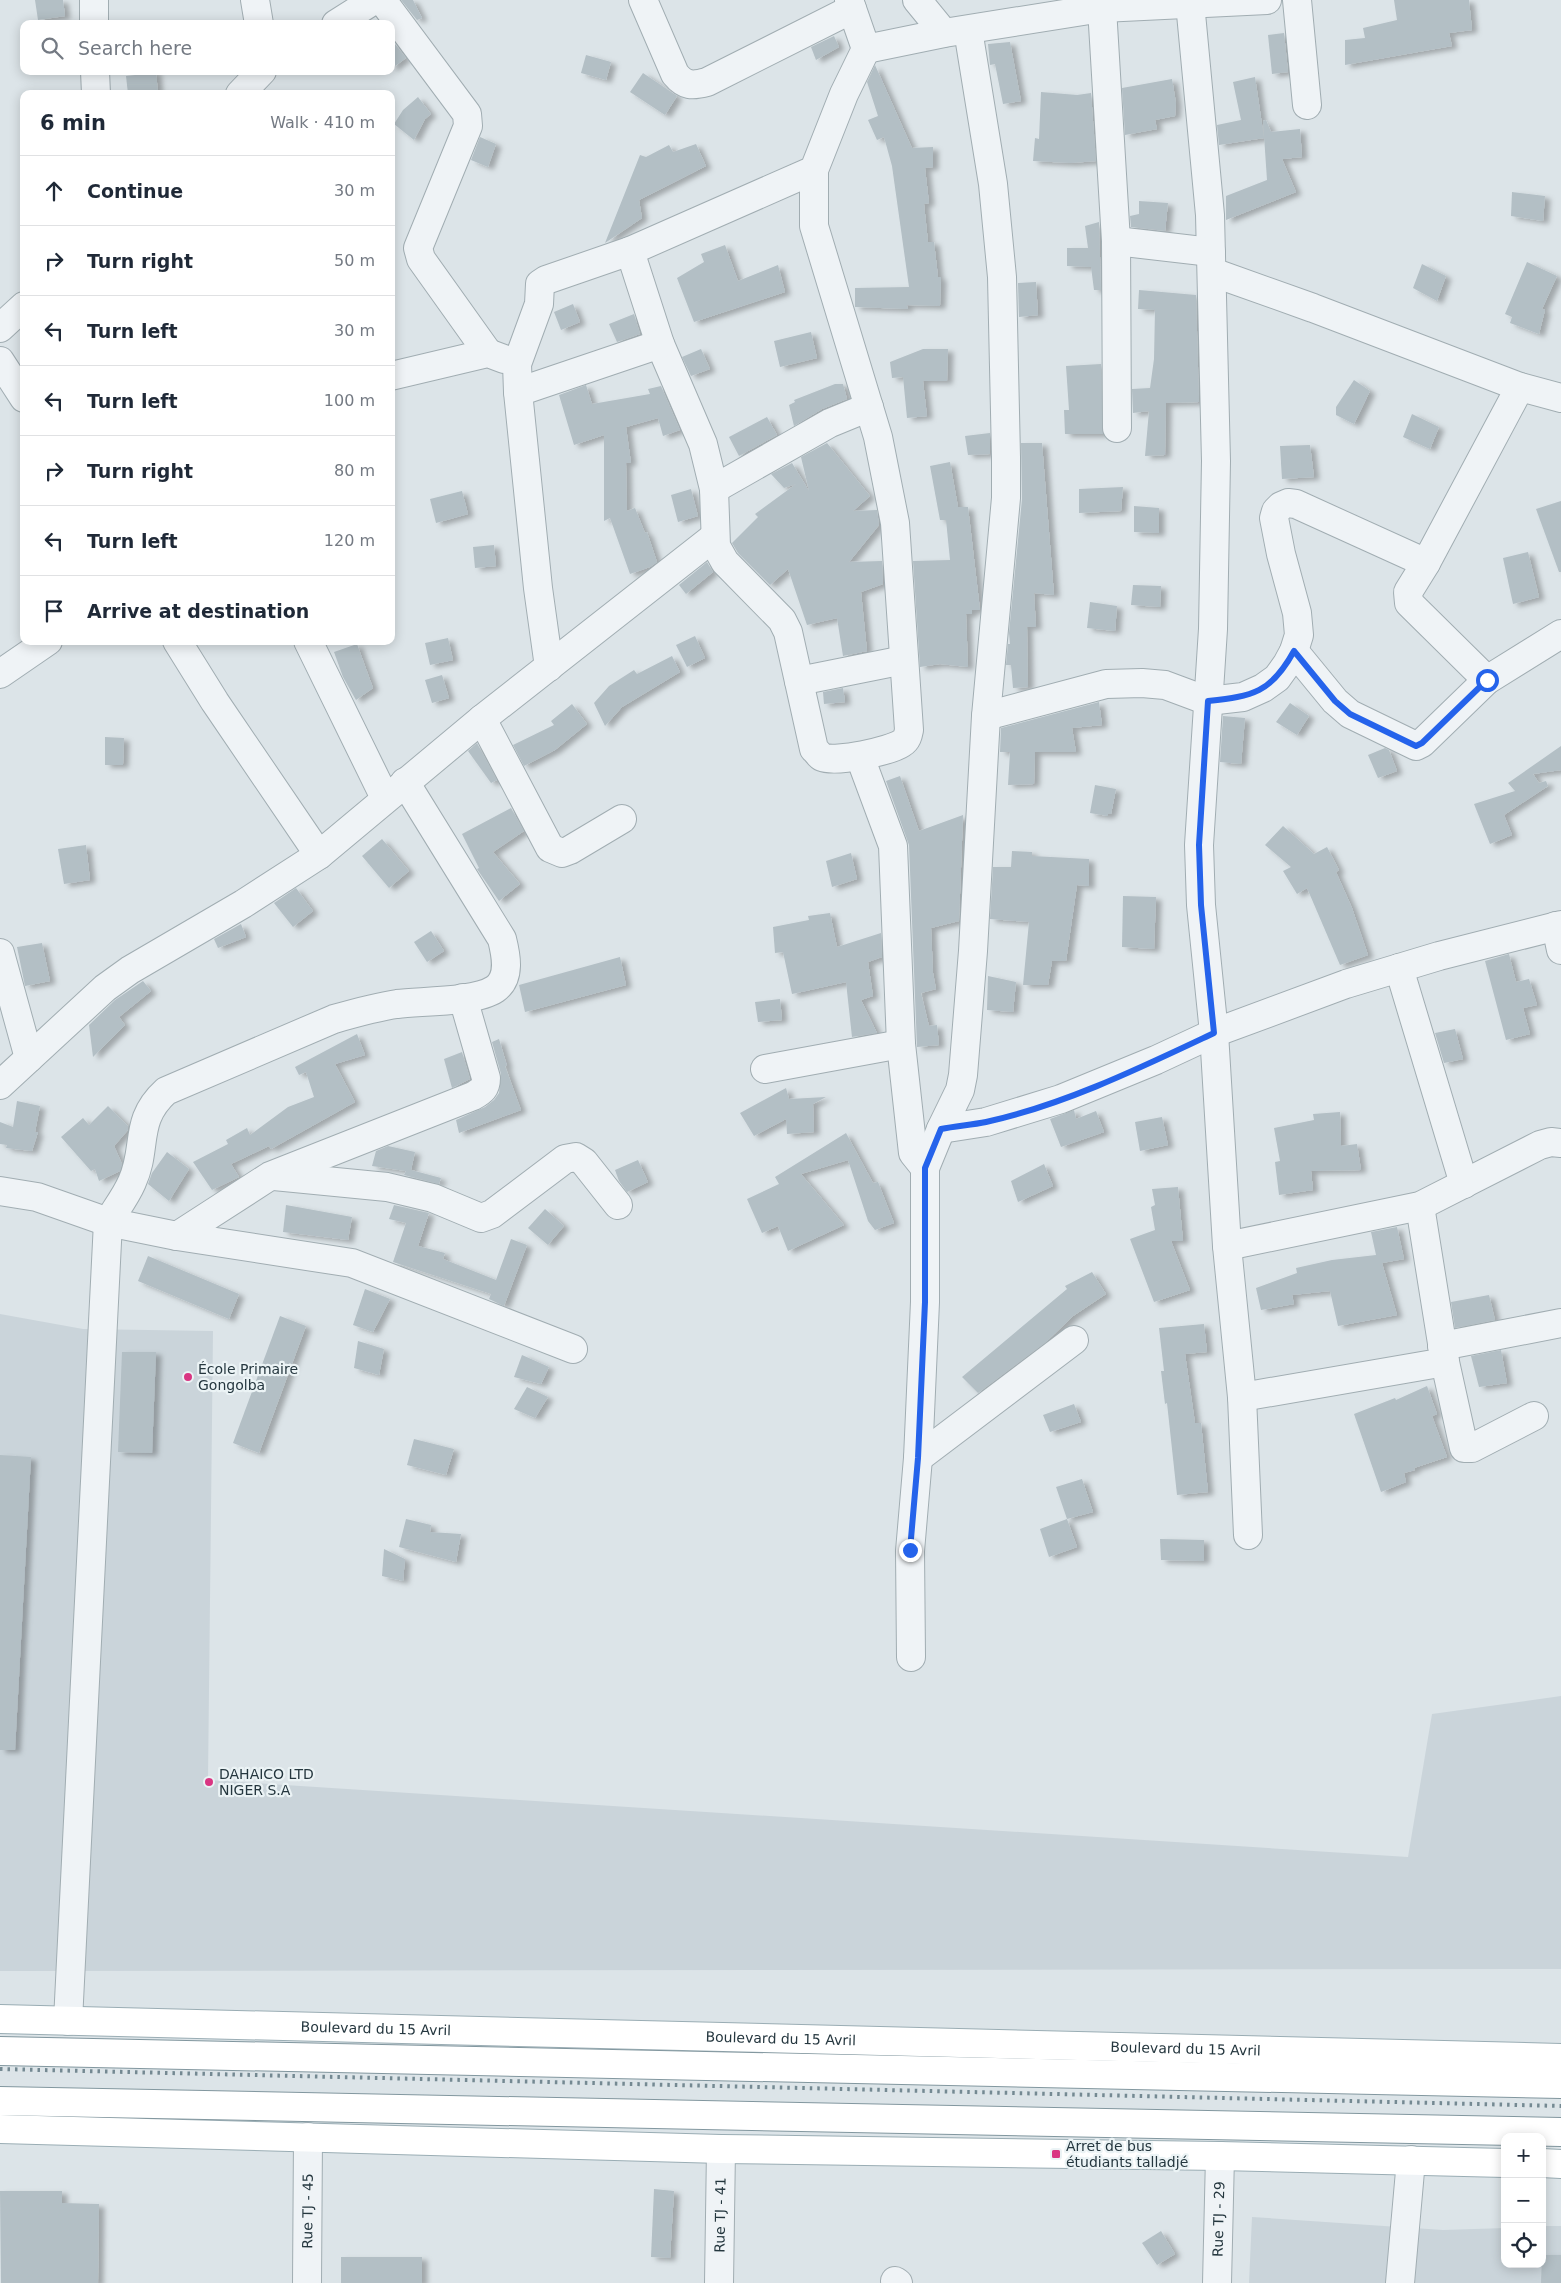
<!DOCTYPE html>
<meta charset="utf-8">
<style>
body{margin:0;font-family:"DejaVu Sans",sans-serif;background:#f2f2f3;color:#1f2937}
.controls{position:absolute;right:15px;bottom:15px;display:grid;overflow:hidden;border-radius:10px;box-shadow:0 2px 12px #0003}
.controls button{width:45px;height:45px;display:grid;place-items:center;padding:0;border:0;border-bottom:1px solid #e0e1e3;background:#fff;color:#1f2937;font:25px sans-serif}
.stop{position:absolute;width:15px;height:15px;margin:-11px;border:4px solid #2563eb;border-radius:50%;background:#fff}
.stop.end{background:#2563eb;border-color:#fff;box-shadow:0 1px 5px #0008}
.list{margin:0;padding:0;list-style:none}
h2{display:flex;justify-content:space-between;align-items:center;height:65px;margin:0;padding:0 20px;font-size:21px}
h2 small{font-size:16px;font-weight:400;color:#747a83}
.list li{display:grid;grid-template-columns:32px 1fr auto;gap:15px;align-items:center;box-sizing:border-box;height:70px;padding:0 20px;border-top:1px solid #e0e1e3}
.list b{display:block;font-size:19px;white-space:nowrap}
.list em{font-size:16px;font-style:normal;color:#747a83}
.icon{flex:none;width:28px;height:28px;fill:none;stroke:currentColor;stroke-width:2;stroke-linecap:round;stroke-linejoin:round}
.map{position:relative;flex:none;width:1561px;height:2283px;overflow:hidden}
.search{position:absolute;background:#fff;box-shadow:0 2px 12px #0003;left:20px;top:20px;width:375px;height:55px;display:flex;align-items:center;gap:12px;box-sizing:border-box;padding:0 18px;border-radius:10px;color:#747a83;font-size:19px}
.panel{position:absolute;background:#fff;box-shadow:0 2px 12px #0003;left:20px;top:90px;width:375px;height:555px;border-radius:10px}
.map>svg:first-child{display:block}
</style>
<div class="map">
<svg width="1561" height="2283" viewBox="0 0 1561 2283">
<defs>
<filter id="shadow"><feDropShadow dx="5.5" dy="3" stdDeviation="2.5" flood-color="#0004"/></filter>
</defs>
<rect width="100%" height="100%" fill="#dce4e8"/>
<g fill="#cad4da">
<polygon points="0,1314 83,1329 213,1331 208,1780 1408,1857 1432,1714 1561,1696 1561,1969 0,1971"/>
<polygon points="1252,2217 1443,2230 1505,2228 1505,2264 1542,2264 1542,2226 1561,2226 1561,2283 1249,2283"/>
</g>
<g fill="#b3bfc5" filter="url(#shadow)">
<polygon points="35,0 63,0 65,16 38,20"/>
<polygon points="401,0 413,0 422,18 417,20"/>
<polygon points="1394,0 1469,0 1472,30 1449,33 1452,46 1345,65 1345,40 1365,38 1363,28 1397,20"/>
<polygon points="1284,33 1288,72 1272,74 1268,35"/>
<polygon points="834,36 839,47 816,60 811,47"/>
<polygon points="391,39 406,58 391,69"/>
<polygon points="1010,42 1021,101 1003,104 995,64 990,65 988,44"/>
<polygon points="586,55 611,62 606,80 581,73"/>
<polygon points="875,65 912,148 933,147 933,167 925,168 929,203 924,204 928,242 934,242 938,277 941,277 940,306 907,305 908,309 855,307 855,288 909,287 892,166 884,137 877,140 868,120 878,116 867,82"/>
<polygon points="135,71 156,71 158,94 128,94 126,76 135,75"/>
<polygon points="643,73 677,96 665,115 630,92"/>
<polygon points="1255,77 1264,138 1219,145 1217,125 1241,120 1233,82"/>
<polygon points="1172,79 1176,103 1175,116 1155,120 1157,129 1125,135 1122,88"/>
<polygon points="1041,92 1077,95 1091,93 1096,161 1071,163 1033,161 1035,138 1039,139"/>
<polygon points="418,97 431,114 425,119 414,140 394,124 403,110"/>
<polygon points="1266,120 1271,132 1300,129 1302,157 1282,159 1296,192 1226,220 1226,196 1267,180 1263,121"/>
<polygon points="480,137 496,144 488,167 471,160"/>
<polygon points="696,144 706,166 639,200 642,218 605,243 640,155 646,157 669,145 673,152"/>
<polygon points="1512,192 1545,196 1543,221 1511,216"/>
<polygon points="1139,201 1168,203 1165,231 1131,227 1130,216 1139,214"/>
<polygon points="1099,222 1101,290 1094,290 1091,267 1067,266 1067,248 1088,248 1085,226"/>
<polygon points="725,245 738,281 778,265 785,292 694,322 677,278 704,262 701,254"/>
<polygon points="1527,262 1557,276 1542,309 1545,310 1539,334 1510,323 1512,317 1505,314"/>
<polygon points="1422,264 1446,276 1437,301 1413,288"/>
<polygon points="1036,282 1038,315 1019,317 1018,283"/>
<polygon points="1139,290 1196,295 1199,402 1166,403 1165,455 1145,456 1149,411 1133,413 1132,389 1150,388 1154,359 1155,310 1138,309"/>
<polygon points="573,304 580,322 561,330 554,312"/>
<polygon points="634,314 640,334 617,342 609,324"/>
<polygon points="811,332 817,358 780,367 774,341"/>
<polygon points="701,349 710,369 691,376 682,357"/>
<polygon points="923,349 948,349 947,381 923,381 927,416 907,418 903,377 892,378 890,362"/>
<polygon points="1101,364 1103,434 1065,434 1064,410 1069,410 1066,366"/>
<polygon points="1354,380 1370,391 1354,424 1336,415 1336,407"/>
<polygon points="835,384 843,384 847,399 822,409 794,426 789,405 795,402 794,400"/>
<polygon points="586,385 592,404 650,394 648,389 661,386 680,430 663,436 658,418 626,427 631,463 626,463 627,511 635,508 645,533 647,532 657,562 650,567 630,574 610,518 604,521 604,435 574,445 559,395"/>
<polygon points="1412,414 1439,427 1430,449 1403,437"/>
<polygon points="767,417 777,435 739,456 729,437"/>
<polygon points="990,433 990,454 968,455 965,436"/>
<polygon points="827,443 870,496 853,511 877,510 879,525 849,562 882,561 883,584 861,592 867,651 843,656 837,618 807,625 788,569 770,585 738,553 732,543 758,517 755,514 796,484 784,488 771,474 792,463 809,491 801,457"/>
<polygon points="1021,443 1042,443 1054,595 1034,593 1036,627 1027,627 1028,687 1013,688 1011,665 1006,665 1008,644 1010,644 1009,633 1022,499"/>
<polygon points="1310,445 1314,477 1282,479 1280,446"/>
<polygon points="950,462 958,507 968,507 980,610 972,610 972,614 966,614 968,667 940,664 920,667 913,561 950,560 946,520 940,520 930,466"/>
<polygon points="1123,487 1121,511 1079,513 1079,489"/>
<polygon points="691,489 698,516 678,522 671,495"/>
<polygon points="462,491 468,514 436,523 430,499"/>
<polygon points="1561,501 1561,572 1559,572 1536,509"/>
<polygon points="1134,506 1159,508 1159,533 1134,532"/>
<polygon points="494,545 496,566 475,568 473,547"/>
<polygon points="1528,552 1539,597 1513,604 1503,558"/>
<polygon points="707,562 713,572 686,594 679,585"/>
<polygon points="1133,585 1161,586 1160,607 1131,605"/>
<polygon points="1090,602 1117,606 1115,631 1087,628"/>
<polygon points="695,636 705,658 687,667 676,645"/>
<polygon points="448,638 453,660 430,665 425,643"/>
<polygon points="357,644 373,688 356,700 343,677 334,652"/>
<polygon points="672,656 680,672 622,707 605,726 594,703 609,686 634,670 637,674"/>
<polygon points="442,675 449,698 432,703 425,680"/>
<polygon points="843,688 845,702 824,704 823,692"/>
<polygon points="1099,702 1102,725 1072,728 1076,752 1035,752 1034,784 1008,785 1010,752 1000,752 1001,728"/>
<polygon points="1290,703 1309,716 1297,735 1276,722"/>
<polygon points="572,704 587,724 555,750 524,766 513,745 554,725 551,721"/>
<polygon points="1223,716 1245,718 1241,764 1220,762"/>
<polygon points="105,737 124,738 123,765 105,765"/>
<polygon points="477,743 497,780 491,783 468,751"/>
<polygon points="1561,746 1561,770 1533,774 1539,783 1546,781 1548,786 1504,815 1512,835 1490,844 1474,804 1515,791 1508,783"/>
<polygon points="1385,748 1389,750 1397,771 1378,778 1368,755"/>
<polygon points="900,776 919,831 963,815 959,921 931,928 933,973 936,989 921,993 929,1026 937,1025 939,1045 917,1047 909,845 886,781"/>
<polygon points="1095,785 1116,789 1111,814 1108,814 1108,816 1090,813"/>
<polygon points="511,808 524,831 493,852 520,884 499,901 477,869 479,868 462,834"/>
<polygon points="1283,826 1314,854 1327,847 1339,870 1336,872 1352,908 1368,955 1340,965 1307,888 1297,894 1283,871 1291,867 1265,845"/>
<polygon points="382,839 409,871 389,888 362,856"/>
<polygon points="86,845 90,880 64,884 58,849"/>
<polygon points="1012,851 1032,852 1032,856 1089,859 1089,886 1077,885 1066,961 1052,961 1048,985 1023,985 1029,922 990,919 993,867 1011,867"/>
<polygon points="851,853 857,879 832,887 826,861"/>
<polygon points="296,888 313,911 293,927 274,903"/>
<polygon points="1123,896 1156,897 1154,949 1122,947"/>
<polygon points="830,913 837,947 881,933 882,957 868,962 873,996 861,1000 877,1033 852,1037 846,982 792,994 783,952 775,953 773,927 809,920 808,916"/>
<polygon points="241,924 246,937 218,948 214,939"/>
<polygon points="431,931 444,951 427,962 414,942"/>
<polygon points="42,943 50,981 25,986 17,947"/>
<polygon points="1509,954 1516,982 1529,979 1537,1005 1523,1008 1530,1034 1506,1040 1485,961"/>
<polygon points="620,957 626,985 525,1012 519,985"/>
<polygon points="988,976 1016,982 1013,1012 987,1010"/>
<polygon points="143,981 151,991 119,1017 125,1025 93,1057 89,1025 115,1000"/>
<polygon points="780,999 782,1020 758,1022 755,1002"/>
<polygon points="1455,1029 1463,1059 1444,1063 1435,1033"/>
<polygon points="357,1034 365,1055 335,1064 355,1102 271,1149 269,1146 231,1164 239,1177 212,1190 193,1162 228,1144 226,1140 247,1128 250,1135 288,1107 314,1097 306,1072 299,1075 295,1067"/>
<polygon points="499,1039 507,1066 505,1066 521,1110 459,1133 456,1120 485,1107 494,1100 499,1093 501,1074 492,1042"/>
<polygon points="462,1052 470,1079 452,1088 444,1059"/>
<polygon points="786,1088 789,1099 826,1097 813,1104 814,1132 787,1134 786,1119 754,1136 740,1113"/>
<polygon points="17,1101 40,1106 35,1132 38,1132 32,1151 6,1148 7,1145 0,1144 0,1122 13,1127"/>
<polygon points="108,1106 128,1126 128,1130 114,1146 122,1164 120,1171 99,1181 95,1169 91,1171 61,1137 83,1118 89,1125"/>
<polygon points="1074,1110 1076,1119 1096,1111 1104,1132 1061,1147 1050,1119"/>
<polygon points="1340,1112 1341,1146 1357,1144 1361,1170 1311,1171 1313,1190 1279,1195 1275,1162 1280,1161 1274,1128 1314,1120 1313,1114"/>
<polygon points="1162,1117 1168,1145 1140,1151 1135,1122"/>
<polygon points="846,1133 873,1183 878,1182 894,1223 875,1230 868,1221 848,1160 801,1174 844,1225 788,1251 778,1226 762,1233 747,1199 779,1184 775,1177"/>
<polygon points="388,1146 415,1152 411,1170 441,1178 439,1184 404,1175 406,1171 372,1166 376,1151"/>
<polygon points="167,1152 189,1169 169,1201 148,1184 152,1173"/>
<polygon points="638,1160 648,1182 627,1192 619,1181 615,1170"/>
<polygon points="1044,1164 1053,1186 1018,1202 1011,1181"/>
<polygon points="1178,1187 1183,1241 1171,1241 1190,1290 1154,1302 1130,1239 1155,1230 1151,1207 1155,1205 1152,1189"/>
<polygon points="286,1205 352,1217 348,1240 283,1232"/>
<polygon points="394,1205 429,1213 418,1246 445,1253 443,1259 496,1280 511,1239 527,1245 504,1306 489,1299 491,1294 393,1262 406,1223 389,1219"/>
<polygon points="545,1209 564,1226 548,1245 528,1228"/>
<polygon points="1397,1227 1404,1259 1382,1263 1397,1315 1338,1326 1330,1291 1292,1295 1294,1304 1261,1310 1256,1288 1297,1273 1296,1268 1332,1260 1376,1255 1371,1232"/>
<polygon points="148,1256 239,1294 229,1319 138,1281"/>
<polygon points="1092,1272 1106,1294 1073,1316 1046,1342 978,1393 962,1377 1067,1289 1065,1286"/>
<polygon points="365,1289 390,1299 373,1332 353,1325"/>
<polygon points="1489,1295 1495,1320 1455,1328 1451,1302"/>
<polygon points="280,1316 306,1326 259,1453 233,1443"/>
<polygon points="1204,1324 1207,1352 1185,1354 1195,1423 1201,1423 1208,1492 1177,1495 1167,1403 1165,1404 1161,1371 1164,1371 1159,1328"/>
<polygon points="358,1341 384,1349 379,1375 354,1368"/>
<polygon points="1501,1350 1507,1383 1479,1387 1471,1356"/>
<polygon points="122,1352 156,1352 152,1453 118,1452"/>
<polygon points="522,1355 549,1367 541,1384 514,1377"/>
<polygon points="1427,1386 1437,1414 1432,1416 1447,1457 1414,1468 1415,1470 1404,1473 1406,1482 1381,1492 1354,1414 1395,1398 1396,1400"/>
<polygon points="527,1387 548,1397 535,1418 514,1409"/>
<polygon points="1074,1404 1081,1422 1050,1432 1043,1415"/>
<polygon points="414,1439 454,1449 446,1475 407,1465"/>
<polygon points="0,1455 31,1457 15,1750 0,1750"/>
<polygon points="1082,1479 1093,1512 1067,1519 1056,1487"/>
<polygon points="406,1519 431,1525 430,1532 461,1534 456,1562 399,1547"/>
<polygon points="1067,1519 1077,1547 1049,1557 1040,1529"/>
<polygon points="1160,1539 1204,1540 1204,1561 1161,1560"/>
<polygon points="384,1549 405,1559 403,1581 382,1576"/>
<polygon points="654,2189 674,2191 670,2258 651,2257"/>
<polygon points="0,2191 62,2191 62,2203 99,2204 98,2283 1,2283"/>
<polygon points="1161,2231 1175,2254 1157,2265 1142,2243"/>
<polygon points="1542,2255 1561,2255 1561,2283 1541,2283"/>
<rect x="341" y="2257" width="81" height="26"/>
</g>
<g fill="none" stroke-linecap="round" stroke-linejoin="round">
<defs>
<g id="minor">
<polyline points="94,0 94,24"/>
<polyline points="255,0 259,24"/>
<polyline points="382,0 467,114 468,126 418,248 421,259 488,353"/>
<path d="M643,0l32,74c10,12 17,12 32,8l145,-73"/>
<polyline points="849,0 866,49 944,33 1102,8 1267,0"/>
<polyline points="917,0 944,33"/>
<polyline points="1297,0 1307,105"/>
<polyline points="1190,3 1210,215 1216,461 1213,629 1199,845 1201,905 1214,1033 1227,1246 1242,1397 1248,1535"/>
<polyline points="1102,8 1116,241 1117,428"/>
<polyline points="336,24 374,0"/>
<polyline points="95,71 96,94"/>
<polyline points="240,94 262,71"/>
<polyline points="1116,241 1211,252"/>
<path d="M630,251l30,93 43,100 11,45 2,57 9,16 57,58 6,12 26,117c3,2 5,7 8,8 14,6 68,-6 80,-14 5,-3 6,-8 7,-13l-14,-207 -17,-86 -64,-211v-56"/>
<polyline points="1212,272 1313,308 1520,387"/>
<polyline points="0,328 24,306"/>
<polyline points="0,361 24,398"/>
<polyline points="391,376 488,353 504,359"/>
<polyline points="518,392 660,344"/>
<polyline points="714,489 830,423 869,407"/>
<polyline points="1426,563 1408,592 1409,603 1487,680"/>
<polyline points="177,641 215,702 319,855"/>
<polyline points="308,641 385,798"/>
<polyline points="1294,651 1335,701 1350,714 1416,746 1422,743 1487,680 1561,634"/>
<polyline points="549,667 538,588 518,392 517,364 539,304 540,284 546,280 630,251 814,170 844,94 866,49"/>
<polyline points="0,674 48,641"/>
<polyline points="799,681 904,660"/>
<polyline points="986,716 1106,684 1142,683 1165,685 1208,701 1243,697 1263,688 1277,678 1287,664 1294,651 1299,635 1297,613 1281,554 1274,518 1276,511 1281,506 1288,503 1296,504 1426,563 1520,387 1561,398"/>
<polyline points="482,719 550,848 562,853 570,850 622,819"/>
<polyline points="860,757 893,846 901,1044 913,1153 925,1168"/>
<polyline points="1556,926 1561,950"/>
<polyline points="0,953 29,1058"/>
<polyline points="1399,968 1464,1184"/>
<polyline points="765,1069 901,1044"/>
<polyline points="0,1085 105,988 130,970 243,904 319,855 482,719 714,537"/>
<polyline points="941,1129 986,1122 1061,1099 1156,1060 1214,1033 1346,984 1439,956 1561,925"/>
<polyline points="274,1176 387,1187 433,1198 481,1218 492,1214 565,1159 576,1157 584,1162 618,1205"/>
<polyline points="0,1191 37,1197 108,1222 177,1236 352,1263 573,1349"/>
<polyline points="1420,1206 1445,1362 1464,1448 1472,1448 1534,1416"/>
<path d="M177,1236l93,-60 203,-80c9,-5 13,-8 13,-18l-23,-80"/>
<polyline points="1227,1246 1420,1206 1540,1145 1551,1142 1561,1143"/>
<polyline points="1442,1346 1561,1323"/>
<polyline points="1242,1397 1445,1362"/>
<polyline points="918,1458 1074,1340"/>
<polyline points="911,1657 910,1551 918,1458 925,1302 925,1168 941,1129 960,1090 963,1075 973,951 986,716 1006,498 1006,457 1002,277 993,184 968,30"/>
<path d="M68,2021l40,-799c8,-13 18,-26 24,-40 16,-35 1,-61 34,-91l168,-72c21,-6 42,-12 63,-15 25,-3 79,-2 98,-15 16,-11 11,-34 7,-50l-97,-157"/>
<polyline points="895,2281 898,2283"/>
<path id="s1" d="M307,2283l1,-146"/>
<path id="s2" d="M719,2283l2,-134"/>
<path id="s3" d="M1217,2283l3,-127"/>
<polyline points="1400,2283 1411,2160"/>
</g>
<g id="major">
<path id="s4" d="M0,2019l1561,39"/>
<polyline points="0,2129 721,2149 1220,2156 1505,2163"/>
<polyline points="1542,2163 1561,2164"/>
</g>
<g id="highway">
<polyline points="0,2051 1561,2084"/>
<polyline points="0,2101 1561,2132"/>
</g>
</defs>
<use href="#minor" stroke="#a1adb2" stroke-width="30"/>
<use href="#major" stroke="#9aadb4" stroke-width="30"/>
<use href="#highway" stroke="#82979f" stroke-width="30"/>
<use href="#minor" stroke="#eff3f6" stroke-width="28"/>
<use href="#major" stroke="#fff" stroke-width="28"/>
<use href="#highway" stroke="#fff" stroke-width="28"/>
<polyline stroke="#748992" stroke-width="4" stroke-dasharray="2.5 5" stroke-linecap="butt" points="0,2069 1561,2106"/>
</g>
<g fill="none" stroke-linecap="round" stroke-linejoin="round">
<path stroke="#2563eb" stroke-width="6" d="M910,1550l8,-92 7,-156v-134l16,-39c15,-3 30,-4 45,-7 78,-17 156,-55 228,-89l-13,-128 -2,-60 9,-144c45,-5 63,-8 86,-50l41,50 15,13 66,32 6,-3 65,-63"/>
</g>
<g fill="#d93582" stroke="#ebf3f5" stroke-width="2">
<circle cx="188" cy="1377" r="5"/>
<circle cx="209" cy="1782" r="5"/>
<rect x="1051" y="2149" width="10" height="10" rx="2.5"/>
</g>
<g text-anchor="middle" dominant-baseline="central" stroke-width="4.5" stroke-linejoin="round" paint-order="stroke">
<g font-size="14" fill="#25373f" stroke="#ebf3f5" text-anchor="start">
<text x="198" y="1369">École Primaire<tspan x="198" dy="16">Gongolba</tspan></text>
<text x="219" y="1774">DAHAICO LTD<tspan x="219" dy="16">NIGER S.A</tspan></text>
<text x="1066" y="2146">Arret de bus<tspan x="1066" dy="16">étudiants talladjé</tspan></text>
</g>
<g font-size="14" fill="#25373f" stroke="#ebf3f5">
<text stroke="none"><textPath href="#s4" startOffset="376">Boulevard du 15 Avril</textPath></text>
<text stroke="none"><textPath href="#s4" startOffset="781">Boulevard du 15 Avril</textPath></text>
<text stroke="none"><textPath href="#s4" startOffset="1186">Boulevard du 15 Avril</textPath></text>
<text stroke="none"><textPath href="#s1" startOffset="72">Rue TJ - 45</textPath></text>
<text stroke="none"><textPath href="#s2" startOffset="68">Rue TJ - 41</textPath></text>
<text stroke="none"><textPath href="#s3" startOffset="64">Rue TJ - 29</textPath></text>
</g>
</g>
</svg>
<div class="controls">
<button>+</button>
<button>−</button>
<button><svg class="icon" aria-label="locate" viewBox="0 0 24 24"><circle cx="12" cy="12" r="6"/><path d="M12 2v4M12 18v4M2 12h4M18 12h4"/></svg></button>
</div>
<div class="stop" style="left:1487px;top:680px"></div>
<div class="stop end" style="left:910px;top:1550px"></div>
<div class="search"><svg class="icon" aria-label="search" viewBox="0 0 24 24"><circle cx="10" cy="10" r="6"/><path d="M15 15l6 6"/></svg>Search here</div>
<section class="panel">
<h2>6 min<small>Walk · 410 m</small></h2>
<ul class="list">
<li><svg class="icon" aria-label="ahead" viewBox="0 0 24 24"><path d="M12 20V5M6 11l6-6 6 6"/></svg><div><b>Continue</b></div><em>30 m</em></li>
<li><svg class="icon" aria-label="right" viewBox="0 0 24 24"><path d="M7 20v-9h11M14 6l5 5-5 5"/></svg><div><b>Turn right</b></div><em>50 m</em></li>
<li><svg class="icon" aria-label="left" viewBox="0 0 24 24"><path d="M17 20v-9H6M10 6l-5 5 5 5"/></svg><div><b>Turn left</b></div><em>30 m</em></li>
<li><svg class="icon" aria-label="left" viewBox="0 0 24 24"><path d="M17 20v-9H6M10 6l-5 5 5 5"/></svg><div><b>Turn left</b></div><em>100 m</em></li>
<li><svg class="icon" aria-label="right" viewBox="0 0 24 24"><path d="M7 20v-9h11M14 6l5 5-5 5"/></svg><div><b>Turn right</b></div><em>80 m</em></li>
<li><svg class="icon" aria-label="left" viewBox="0 0 24 24"><path d="M17 20v-9H6M10 6l-5 5 5 5"/></svg><div><b>Turn left</b></div><em>120 m</em></li>
<li><svg class="icon" aria-label="arrive" viewBox="0 0 24 24"><path d="M6 21V4h12l-3 4 3 4H6"/></svg><div><b>Arrive at destination</b></div></li>
</ul>
</section>
</div>
